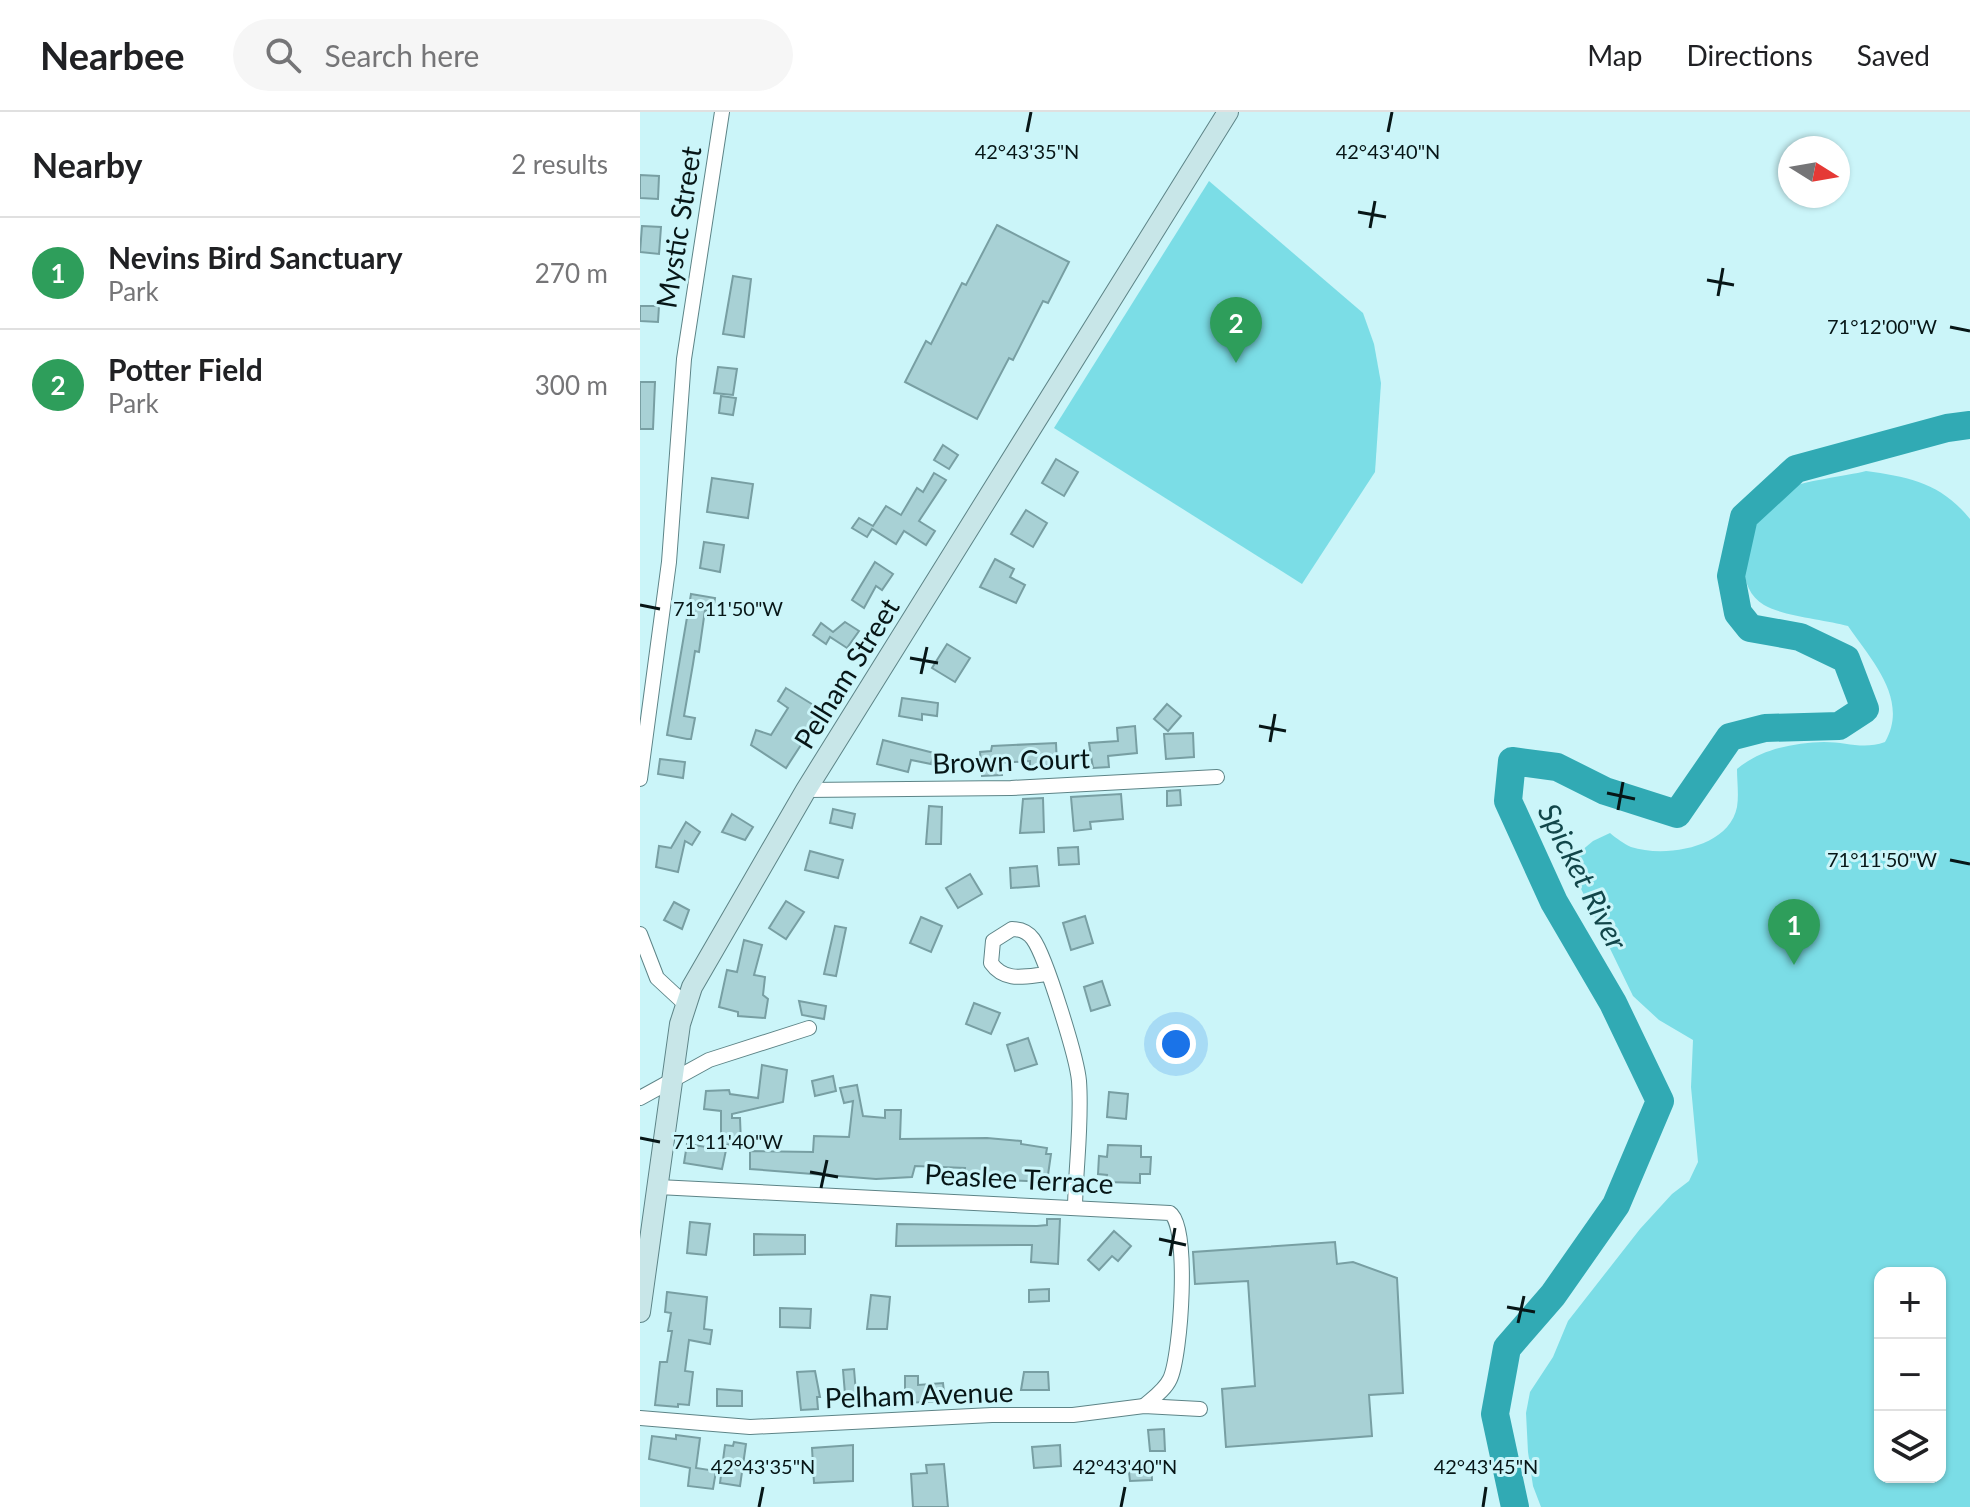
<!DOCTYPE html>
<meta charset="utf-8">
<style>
body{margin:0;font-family:Lato,sans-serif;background:#f6f6f6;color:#202124}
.controls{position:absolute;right:24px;bottom:24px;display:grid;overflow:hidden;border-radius:16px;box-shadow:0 2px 6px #0004}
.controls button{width:72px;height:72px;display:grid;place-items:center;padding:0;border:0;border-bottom:2px solid #e0e0e0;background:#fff;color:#202124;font:40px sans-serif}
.compass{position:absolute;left:1138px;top:24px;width:72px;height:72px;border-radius:50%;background:#fff;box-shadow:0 2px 6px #0004;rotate:101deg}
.you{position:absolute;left:536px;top:932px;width:28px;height:28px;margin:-20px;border:6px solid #fff;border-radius:50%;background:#1a73e8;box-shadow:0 0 0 12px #1a73e833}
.badge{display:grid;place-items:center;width:52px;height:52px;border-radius:50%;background:#1a73e8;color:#fff;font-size:26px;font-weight:700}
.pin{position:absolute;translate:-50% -66px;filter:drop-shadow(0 2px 4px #0008)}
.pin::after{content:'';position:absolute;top:42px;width:28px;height:24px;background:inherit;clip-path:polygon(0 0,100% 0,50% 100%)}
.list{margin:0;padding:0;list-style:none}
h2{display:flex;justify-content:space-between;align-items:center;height:104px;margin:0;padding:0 32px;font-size:34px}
h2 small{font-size:26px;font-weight:400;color:#757577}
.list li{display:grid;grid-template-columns:52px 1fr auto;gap:24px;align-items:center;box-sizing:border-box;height:112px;padding:0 32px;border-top:2px solid #e0e0e0}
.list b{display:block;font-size:30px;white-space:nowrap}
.list p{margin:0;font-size:26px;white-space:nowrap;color:#757577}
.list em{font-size:26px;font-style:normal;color:#757577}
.icon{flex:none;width:44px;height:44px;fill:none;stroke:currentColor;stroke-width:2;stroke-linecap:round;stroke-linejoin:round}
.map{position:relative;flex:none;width:1330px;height:1395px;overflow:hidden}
header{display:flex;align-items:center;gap:48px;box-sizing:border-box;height:112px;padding:0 40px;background:#fff;border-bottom:2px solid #e0e0e0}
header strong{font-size:38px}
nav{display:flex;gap:44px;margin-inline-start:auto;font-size:28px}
.search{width:560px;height:72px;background:#f6f6f6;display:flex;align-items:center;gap:20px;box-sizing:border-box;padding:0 28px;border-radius:44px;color:#757577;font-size:30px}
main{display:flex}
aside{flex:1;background:#fff}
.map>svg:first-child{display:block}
</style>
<header>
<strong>Nearbee</strong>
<div class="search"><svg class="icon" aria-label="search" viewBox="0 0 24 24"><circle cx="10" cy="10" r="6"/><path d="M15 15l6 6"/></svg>Search here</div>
<nav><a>Map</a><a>Directions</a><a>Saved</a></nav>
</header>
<main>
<aside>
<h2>Nearby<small>2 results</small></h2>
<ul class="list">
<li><span class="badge" style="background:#2e9e5b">1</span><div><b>Nevins Bird Sanctuary</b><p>Park</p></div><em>270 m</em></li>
<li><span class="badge" style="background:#2e9e5b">2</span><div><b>Potter Field</b><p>Park</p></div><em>300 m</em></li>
</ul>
</aside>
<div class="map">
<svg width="1330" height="1395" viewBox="0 0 1330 1395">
<rect width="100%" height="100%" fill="#cbf5f9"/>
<g fill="#7bdde6" fill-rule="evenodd">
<polygon points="569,69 723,201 734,232 741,271 735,360 662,472 414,316"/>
<path d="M1226,359c43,6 75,12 104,48v988h-429l-8,-21 -5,-34 -2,-39 4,-21 23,-35 15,-36 72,-92 32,-35 17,-13 9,-19 -7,-75 2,-47 -34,-20 -26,-24 -65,-134 25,-21 17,-8c6,5 14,11 21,14 34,11 98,1 106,-40 2,-12 0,-26 0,-38 24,-20 56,-26 87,-27 23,0 39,8 61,0 24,-42 -12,-80 -37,-116 -22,-6 -66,-10 -84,-21 -41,-25 -11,-98 23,-116 14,-8 60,-13 79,-18zM1240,1161h60v204h-60z"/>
</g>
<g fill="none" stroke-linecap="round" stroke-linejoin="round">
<polyline stroke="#31aab4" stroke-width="28" points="875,1395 855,1302 867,1236 913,1183 976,1093 1020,989 973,891 914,790 868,689 872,649 917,655 965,679 1037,702 1090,625 1125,616 1199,614 1225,597 1206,547 1160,525 1110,516 1098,501 1091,464 1104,405 1156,357 1307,316 1330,313"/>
</g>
<g fill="#a8d1d5" stroke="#789fa3" stroke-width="2">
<polygon points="0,63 19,64 18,87 0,86"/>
<polygon points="357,113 429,150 408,191 403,189 373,248 369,246 337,307 265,270 286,229 291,232 322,171 326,173"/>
<polygon points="2,114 21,115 19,142 0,140"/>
<polygon points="93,164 111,167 104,225 83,222"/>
<polygon points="0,194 19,194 18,210 0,209"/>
<polygon points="78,255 97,257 93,283 74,281"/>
<polygon points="0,270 15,270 13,317 0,317"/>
<polygon points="81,284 96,286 93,303 79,301"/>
<polygon points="303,333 318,343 309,357 294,348"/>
<polygon points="416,347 438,360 424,384 402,371"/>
<polygon points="294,361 306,368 279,409 295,419 286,433 264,419 256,432 232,417 227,425 212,416 219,406 233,414 246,394 261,403 277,376 283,380"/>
<polygon points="72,366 113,372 108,406 67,400"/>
<polygon points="386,398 407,411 393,435 371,422"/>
<polygon points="64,430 84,433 80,460 60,456"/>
<polygon points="355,447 374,457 370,465 385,473 376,491 340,475"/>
<polygon points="235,450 253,462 242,478 236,474 224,496 212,488"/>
<polygon points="51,482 75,486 73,499 65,498 59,540 55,539 53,552 44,604 55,606 51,627 47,627 27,623"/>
<polygon points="205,510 219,519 207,536 190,525 186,532 173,523 181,511 193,520"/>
<polygon points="307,532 330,546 315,570 292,556"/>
<polygon points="146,576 183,599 146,656 111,633 116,618 131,623 148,596 138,589"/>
<polygon points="262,586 298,591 297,604 282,602 282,608 259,604"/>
<polygon points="527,592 541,604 528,619 514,607"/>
<polygon points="495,614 497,641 468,644 469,655 453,656 449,631 478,629 477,616"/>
<polygon points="553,621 554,645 526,647 524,622"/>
<polygon points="243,628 294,641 291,652 271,648 268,660 237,652"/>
<polygon points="416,631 417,653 390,655 390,649 361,651 362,663 342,664 340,640 351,639 352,634"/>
<polygon points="20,647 45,650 43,666 18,662"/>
<polygon points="540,678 541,693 527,694 527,679"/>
<polygon points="481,682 483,707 450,710 451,717 434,719 431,685"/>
<polygon points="403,686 404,720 380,721 383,687"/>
<polygon points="289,694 302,695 301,732 286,732"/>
<polygon points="193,697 215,702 212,716 190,711"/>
<polygon points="92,702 113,715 105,728 82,720"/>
<polygon points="46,710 60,720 52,733 45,729 38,760 16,755 19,734 31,736"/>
<polygon points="438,735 439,752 419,753 418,736"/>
<polygon points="170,739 203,748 198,766 165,758"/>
<polygon points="397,754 399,774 371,776 370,756"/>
<polygon points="330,762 342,782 318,796 306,776"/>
<polygon points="146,789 164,800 146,827 129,816"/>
<polygon points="34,790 49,798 42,817 24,808"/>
<polygon points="445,804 453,831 431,838 423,811"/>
<polygon points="281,805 302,814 291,840 270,831"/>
<polygon points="195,814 206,816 196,864 184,862"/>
<polygon points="104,828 122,833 114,863 125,865 123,883 128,887 125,906 98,904 98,900 79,895 87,858 97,860"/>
<polygon points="462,869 470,893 451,899 444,875"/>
<polygon points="159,889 186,894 184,907 162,903"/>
<polygon points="334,891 360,901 351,922 326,912"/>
<polygon points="388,926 397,952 375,959 367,933"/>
<polygon points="122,953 147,958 143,990 92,1002 92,1006 100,1006 101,1032 81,1033 81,999 64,997 66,979 89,978 90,982 118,986"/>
<polygon points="193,964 196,979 175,984 172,969"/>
<polygon points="217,973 223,1004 245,1006 245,998 261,998 260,1027 347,1026 381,1029 381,1032 407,1036 406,1042 411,1042 407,1070 324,1066 325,1056 275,1054 272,1065 236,1067 110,1057 110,1039 173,1040 174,1024 209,1025 213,989 204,991 200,976"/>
<polygon points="469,980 488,982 486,1007 467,1005"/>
<polygon points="47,1032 86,1038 82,1057 44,1051"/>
<polygon points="468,1033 501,1034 501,1045 511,1045 510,1062 500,1062 500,1071 466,1070 467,1063 458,1062 459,1044 467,1045"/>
<polygon points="407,1107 420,1107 418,1152 391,1150 392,1133 256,1134 257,1112 397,1114 407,1113"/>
<polygon points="50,1110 70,1112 66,1143 47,1141"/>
<polygon points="474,1119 491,1134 478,1149 472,1144 459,1158 448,1148"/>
<polygon points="114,1122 165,1123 165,1142 114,1143"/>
<polygon points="695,1130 697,1152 713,1150 757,1166 763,1281 729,1283 732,1324 586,1335 582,1277 615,1274 608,1169 555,1172 553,1140"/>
<polygon points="409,1177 409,1189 389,1190 389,1178"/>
<polygon points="27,1180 67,1185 64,1217 72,1218 70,1232 49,1228 45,1259 53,1260 49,1293 38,1292 38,1295 15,1293 20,1250 27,1250 32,1219 28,1219 31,1201 25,1200"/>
<polygon points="231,1183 250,1185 247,1217 227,1217"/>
<polygon points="140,1196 171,1197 170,1216 140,1215"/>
<polygon points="214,1257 216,1281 227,1280 228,1292 206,1294 203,1258"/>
<polygon points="175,1259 180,1285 177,1285 178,1297 161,1298 157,1260"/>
<polygon points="384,1260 408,1260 409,1278 381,1278"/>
<polygon points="265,1264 278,1264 278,1273 303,1271 305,1289 265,1291"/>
<polygon points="77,1277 102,1279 102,1294 77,1294"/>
<polygon points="524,1317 525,1339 510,1339 508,1318"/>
<polygon points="36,1323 60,1326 56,1356 76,1359 73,1377 48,1374 50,1356 9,1347 12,1324 36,1327"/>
<polygon points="94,1330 106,1332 100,1374 80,1371 85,1333 93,1334"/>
<polygon points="213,1333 213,1369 174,1371 172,1336"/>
<polygon points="420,1333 421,1354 394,1356 392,1335"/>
<polygon points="511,1349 512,1368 490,1369 488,1351"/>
<polygon points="304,1352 308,1395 273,1395 271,1362 287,1361 286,1353"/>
</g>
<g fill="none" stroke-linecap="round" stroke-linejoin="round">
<defs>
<g id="minor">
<polyline points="0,667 29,450 44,247 82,0"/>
<polyline points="166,678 371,676 577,665"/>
<polyline points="0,822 17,866 44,891"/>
<path d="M407,862c-21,2 -42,9 -56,-11l2,-22 19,-12c8,0 16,3 21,10 13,18 44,119 46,142 3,41 -3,84 -4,125"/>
<polyline points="0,986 69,948 169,916"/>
<path d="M18,1075l512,26c20,13 11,143 0,166 -5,11 -17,19 -26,27"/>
<polyline points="0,1306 110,1315 352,1303 433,1303 504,1294 560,1297"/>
</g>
<polyline id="secondary" points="0,1200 40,912 52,875 166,678 588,0"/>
</defs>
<use href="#minor" stroke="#5d8487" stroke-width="16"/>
<use href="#secondary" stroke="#5d8487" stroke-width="22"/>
<use href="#minor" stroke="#fff" stroke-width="14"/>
<use href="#secondary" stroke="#c8e6e8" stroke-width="20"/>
</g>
<path fill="none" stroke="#071617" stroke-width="3" d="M387,20l4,-20M748,20l4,-20M718,100l28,5M730,116l5,-27M1067,168l27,5M1078,184l5,-28M1310,215l20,4M0,493l20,4M270,546l28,5M281,562l6,-27M619,614l27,5M630,630l5,-28M967,681l28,6M978,698l5,-28M1310,748l20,4M0,1026l20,4M170,1060l28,5M181,1076l6,-28M519,1127l27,6M530,1144l5,-28M867,1195l28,5M878,1211l6,-27M119,1395l4,-20M481,1395l4,-20M843,1395l3,-20"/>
<g text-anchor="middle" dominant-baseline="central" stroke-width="6" stroke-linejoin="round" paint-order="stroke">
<g font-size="28" fill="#071617" stroke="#cbf5f9">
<text transform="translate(38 115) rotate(-81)">Mystic Street</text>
<text transform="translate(206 561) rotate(-58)">Pelham Street</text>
<text transform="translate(371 648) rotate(-2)">Brown Court</text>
<text transform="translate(379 1066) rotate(3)">Peaslee Terrace</text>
<text transform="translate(279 1282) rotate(-2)">Pelham Avenue</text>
</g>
<g font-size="30" font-style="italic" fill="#12464a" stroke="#cbf5f9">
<text transform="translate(944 764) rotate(63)">Spicket River</text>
</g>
</g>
<g font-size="20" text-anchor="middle" fill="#071617" stroke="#cbf5f9" stroke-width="6" stroke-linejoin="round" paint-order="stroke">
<text x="387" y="47">42°43'35"N</text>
<text x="748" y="47">42°43'40"N</text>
<text x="1242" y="222">71°12'00"W</text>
<text x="88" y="504">71°11'50"W</text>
<text x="1242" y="755">71°11'50"W</text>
<text x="88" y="1037">71°11'40"W</text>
<text x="123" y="1362">42°43'35"N</text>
<text x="485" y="1362">42°43'40"N</text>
<text x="846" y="1362">42°43'45"N</text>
</g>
</svg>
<div class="controls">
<button>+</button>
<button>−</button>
<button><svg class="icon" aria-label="layers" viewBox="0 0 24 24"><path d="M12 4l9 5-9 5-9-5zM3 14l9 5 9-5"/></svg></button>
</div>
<svg class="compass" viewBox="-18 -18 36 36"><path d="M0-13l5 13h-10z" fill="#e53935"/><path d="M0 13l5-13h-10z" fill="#757577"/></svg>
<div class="you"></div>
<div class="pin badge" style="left:1154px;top:853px;background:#2e9e5b">1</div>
<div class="pin badge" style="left:596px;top:251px;background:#2e9e5b">2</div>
</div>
</main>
